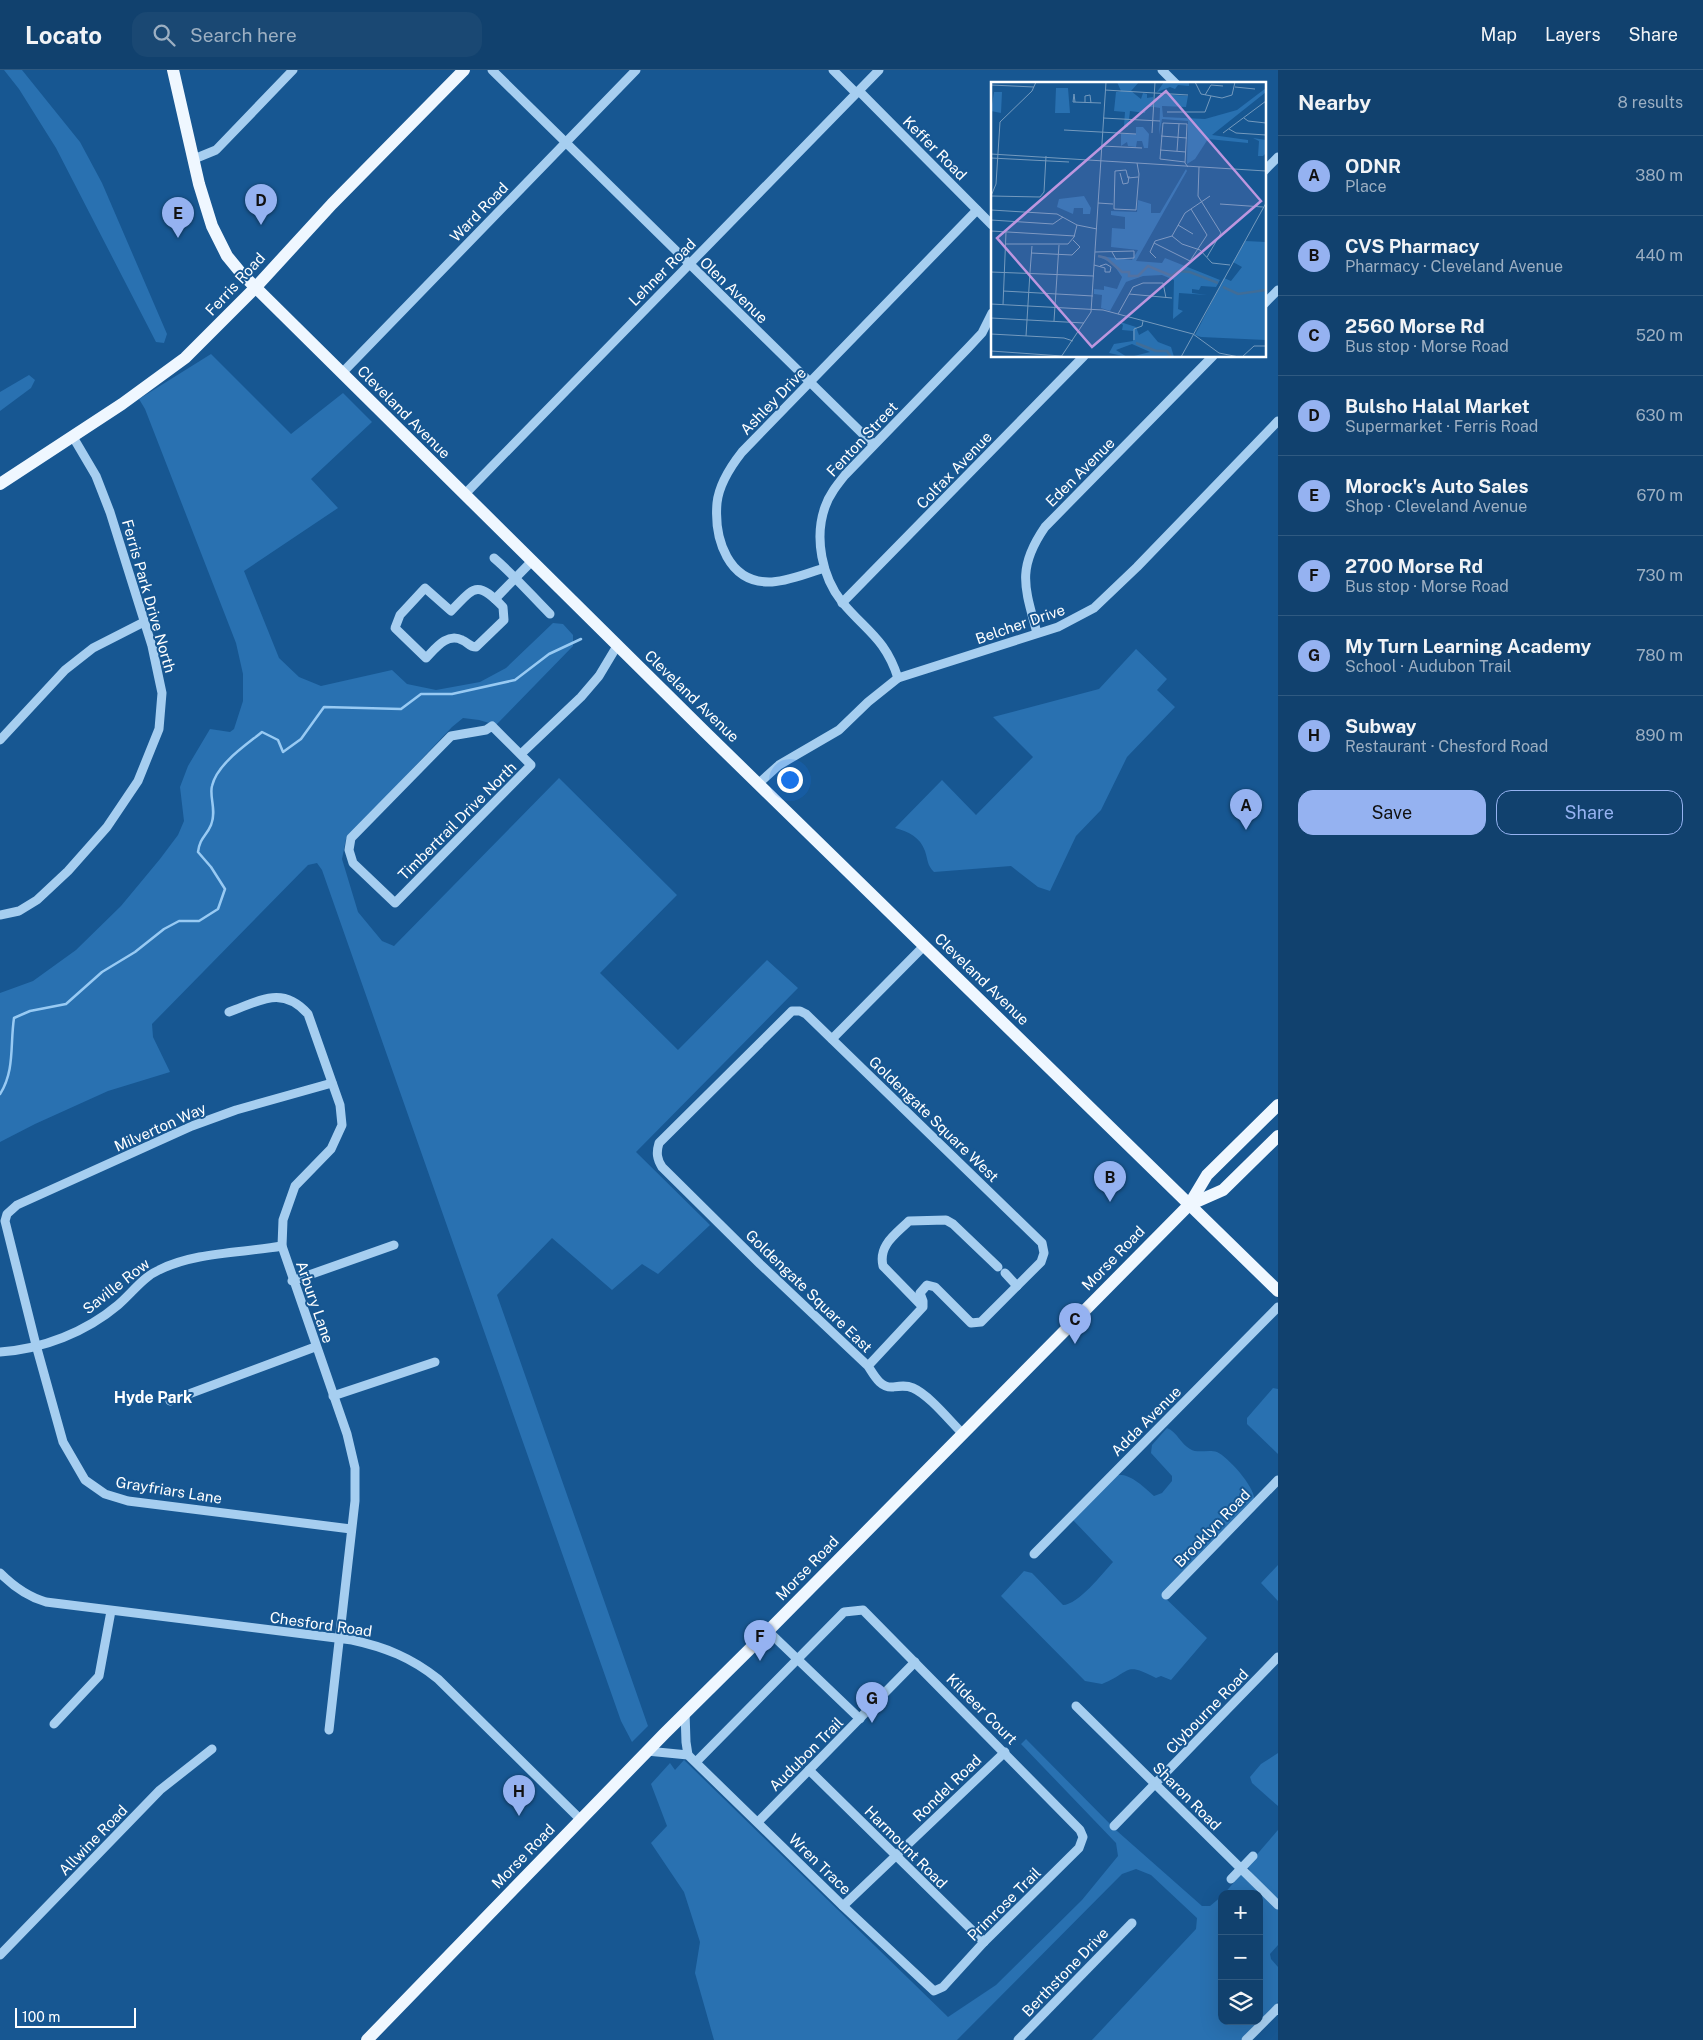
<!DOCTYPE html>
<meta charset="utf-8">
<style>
body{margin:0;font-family:"Public Sans",sans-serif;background:#1a4873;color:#f1f3f6}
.controls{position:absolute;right:15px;bottom:15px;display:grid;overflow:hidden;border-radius:10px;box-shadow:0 5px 20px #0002}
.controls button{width:45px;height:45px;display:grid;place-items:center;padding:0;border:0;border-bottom:1px solid #305a81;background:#11416e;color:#f1f3f6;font:25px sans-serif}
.scale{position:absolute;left:15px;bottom:12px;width:121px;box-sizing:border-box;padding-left:5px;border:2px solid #fff;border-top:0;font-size:14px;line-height:18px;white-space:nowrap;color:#fff;-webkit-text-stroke:4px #175792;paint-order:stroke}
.you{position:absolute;left:789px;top:709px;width:18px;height:18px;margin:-12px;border:4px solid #fff;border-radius:50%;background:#1a73e8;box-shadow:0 0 0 8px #1a73e833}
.badge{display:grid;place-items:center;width:32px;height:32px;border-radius:50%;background:#95b2f1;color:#111;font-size:16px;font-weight:700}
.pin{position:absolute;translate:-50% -41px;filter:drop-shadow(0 1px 2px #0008)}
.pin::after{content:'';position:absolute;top:26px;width:18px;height:15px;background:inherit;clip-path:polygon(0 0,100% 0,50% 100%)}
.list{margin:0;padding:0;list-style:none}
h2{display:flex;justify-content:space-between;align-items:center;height:65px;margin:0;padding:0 20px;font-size:21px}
h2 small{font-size:16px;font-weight:400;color:#9cafc2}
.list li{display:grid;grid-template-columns:32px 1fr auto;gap:15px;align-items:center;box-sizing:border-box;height:80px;padding:0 20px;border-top:1px solid #305a81}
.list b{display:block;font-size:19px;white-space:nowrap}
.list p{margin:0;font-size:16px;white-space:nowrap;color:#9cafc2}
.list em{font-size:16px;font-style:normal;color:#9cafc2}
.actions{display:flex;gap:10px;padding:15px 20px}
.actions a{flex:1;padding:11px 0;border:1px solid #95b2f1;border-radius:15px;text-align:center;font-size:18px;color:#95b2f1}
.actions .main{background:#95b2f1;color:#111}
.icon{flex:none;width:28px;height:28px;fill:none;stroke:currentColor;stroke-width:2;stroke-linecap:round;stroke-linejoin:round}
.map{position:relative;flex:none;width:1278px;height:1970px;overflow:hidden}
header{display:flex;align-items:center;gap:30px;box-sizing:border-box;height:70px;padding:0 25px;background:#11416e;border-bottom:1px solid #305a81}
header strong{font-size:24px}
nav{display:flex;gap:28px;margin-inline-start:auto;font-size:18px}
.search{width:350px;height:45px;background:#1a4873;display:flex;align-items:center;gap:12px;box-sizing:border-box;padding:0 18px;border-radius:15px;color:#9cafc2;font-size:19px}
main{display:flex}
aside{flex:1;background:#11416e}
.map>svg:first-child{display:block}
</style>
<header>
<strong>Locato</strong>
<div class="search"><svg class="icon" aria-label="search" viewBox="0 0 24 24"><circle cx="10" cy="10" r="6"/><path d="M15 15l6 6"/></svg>Search here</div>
<nav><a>Map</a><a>Layers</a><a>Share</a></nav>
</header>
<main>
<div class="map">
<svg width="1278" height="1970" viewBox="0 0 1278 1970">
<rect width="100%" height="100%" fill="#175792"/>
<g fill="#2971b1">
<polygon points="4,0 22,0 80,72 102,113 167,264 164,273 156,272 56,78 19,19"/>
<polygon points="211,284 291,364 343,323 372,352 311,409 338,438 244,501 279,588 299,607 321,616 392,600 407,614 436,620 480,612 506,598 553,553 563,554 573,565 573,576 496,655 479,650 463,648 452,657 346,769 342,789 358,842 382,871 394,876 559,708 677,825 600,903 678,980 767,890 798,918 636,1082 710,1155 658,1204 642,1194 612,1220 552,1168 497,1225 648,1656 632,1672 621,1651 322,800 317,793 308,795 152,954 153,967 170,1002 108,1021 35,1054 0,1072 0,923 33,911 76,880 121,836 160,789 178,765 184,751 180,717 188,696 210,659 230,662 234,659 243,631 243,604 236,573 145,339 139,329"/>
<polygon points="29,305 35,310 31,318 0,341 0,322"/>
<path d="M1136,579l31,30 -10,11 18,17 -48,50 -26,53 -25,26 -26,55 -12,-4 -27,-21 -77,6c-7,-7 -6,-12 -9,-21 -5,-14 -16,-19 -30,-23l47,-48 34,35 57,-58 -40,-40 106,-28z"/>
<polygon points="1273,1318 1278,1319 1278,1384 1247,1354 1247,1348"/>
<path d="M1167,1358c10,4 14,16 23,21 8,5 18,0 27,3 11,5 39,36 37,48l-92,95 45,43 -36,42 -10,-4 -5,2c-33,-17 -24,-6 -54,6l-17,-3 -84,-85 23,-25 8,2 31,32c15,0 40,-32 50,-43l-40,-42 43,-45c15,-2 27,12 38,21l8,-3 10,-12v-5l-21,-23 1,-8z"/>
<polygon points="1278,1495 1278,1531 1261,1513"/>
<polygon points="1026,1669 1117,1761 1202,1836 1210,1836 1222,1826 1222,1951 1259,1951 1259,1824 1224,1824 1241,1804 1278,1839 1278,1875 1270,1884 1271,1889 1278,1897 1278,1932 1241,1970 1092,1970 1196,1859 1197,1848 1151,1805 1136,1799 1122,1804 957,1970 714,1970 695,1903 700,1872 684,1822 651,1773 667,1756 651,1714 670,1693 675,1700 684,1690 948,1947 996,1915 1082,1830 1118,1786 1116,1773 1021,1674"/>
<polygon points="1278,1683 1278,1736 1252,1713 1250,1707 1261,1694"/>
<polygon points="1278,1760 1278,1829 1252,1804 1247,1796"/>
</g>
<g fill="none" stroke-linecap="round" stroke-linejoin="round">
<path stroke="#98caf3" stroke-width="2.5" d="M0,1024c15,-23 10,-50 14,-76l16,-7 36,-7 36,-32 33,-20 29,-23 15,-8h20l19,-12 7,-20 -14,-22 -13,-15c2,-15 8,-15 13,-27 6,-14 -2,-29 1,-39 5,-22 34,-41 50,-54l16,8 5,12 18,-13 23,-32 77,2 20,-15h31l63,-14 34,-26 32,-15"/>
<g stroke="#a6cef0" stroke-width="9">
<polyline points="492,0 873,374"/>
<polyline points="833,0 856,23"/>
<polyline points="1162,0 1176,14"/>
<polyline points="859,21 992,155"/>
<polyline points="194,89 216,80 293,0"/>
<polyline points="1264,101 1278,87"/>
<polyline points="1264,234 1278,220"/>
<polyline points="342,303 636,0"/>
<polyline points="465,424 879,0"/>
<path d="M494,488c20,17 37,37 56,56"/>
<path d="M824,498c-15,5 -35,13 -52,14 -44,2 -58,-43 -55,-79 2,-19 14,-37 25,-51l235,-242"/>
<path d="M425,518l26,23c23,-23 25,-32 52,-4l1,13 -28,27c-7,0 -8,-5 -14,-7 -15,-8 -27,9 -36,18l-31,-30 5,-13z"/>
<polyline points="495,529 532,491"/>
<polyline points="842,533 1084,286"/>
<path d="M1037,563c-12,-45 -21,-64 8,-106l168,-171"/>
<path d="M898,608c-13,-40 -32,-47 -56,-76 -20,-25 -28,-64 -17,-95 4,-12 12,-22 20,-32l123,-127 14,-15 10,-20"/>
<polygon points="492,656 531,695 395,833 353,793 349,780 351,768 451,666 486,660"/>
<polyline points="0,670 65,600 93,578 144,552"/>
<polyline points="522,683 581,627 599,606 617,576"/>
<polyline points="758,714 779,695 839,660 868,632 898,608 1058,557 1094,538 1137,497 1278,351"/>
<polyline points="0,845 19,841 37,830 68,801 107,757 138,711 159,659 162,623 152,576 110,442 96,406 73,367"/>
<path d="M229,942c31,-11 53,-27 79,2l32,91 2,20 -11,24 -36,37 -12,34 -1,26 65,188 8,34v33l-26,229"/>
<polyline points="832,969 924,876"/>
<polyline points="332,1013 236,1040 192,1056 17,1135 7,1144 5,1151 36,1275 63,1372 85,1410 105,1424 128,1431 351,1459"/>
<polyline points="1005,1203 1017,1216"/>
<polyline points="292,1211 394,1175"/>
<path d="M921,1235l-38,-39c-5,-21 13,-32 26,-45l37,-1 7,4 45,43"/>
<path d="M0,1282c43,-3 86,-20 118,-47 14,-12 25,-28 41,-35 35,-18 83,-17 123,-24"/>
<path d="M868,1296l55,-59v-6l-3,-8 7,-8 8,2 36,36 10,-1 60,-60 3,-9 -2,-10 -236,-229 -6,-3h-8l-133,132c-3,10 -2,16 3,24l98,97 108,102c6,9 12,22 25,21 7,-1 13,-2 20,1 16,7 36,32 49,45"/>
<polyline points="333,1326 435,1292"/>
<polyline points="170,1331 315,1277"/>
<polyline points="1034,1484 1278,1237"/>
<path d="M0,1503c13,13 28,24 46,29l306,38c33,7 60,18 86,39l143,141"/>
<polyline points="1166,1525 1278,1410"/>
<polyline points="768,1561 860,1649"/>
<polyline points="1076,1636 1278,1835"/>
<polyline points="685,1642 686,1672 688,1685"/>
<polyline points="54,1654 99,1606 111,1541"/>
<polyline points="647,1681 688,1685 843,1836 934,1921 943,1917 984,1872 1079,1778 1083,1767 1080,1760 863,1540 844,1542 696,1692"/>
<polyline points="809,1700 984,1872"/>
<polyline points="758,1752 915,1592"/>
<polyline points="1114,1756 1278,1587"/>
<polyline points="1231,1809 1253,1786"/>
<polyline points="843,1836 1005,1682"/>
<polyline points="0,1885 160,1720 212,1679"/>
<polyline points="1018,1970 1132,1853"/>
<polyline points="1246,1970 1278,1938"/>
</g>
<g stroke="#eff7ff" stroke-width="12">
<polyline points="173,0 199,114 212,156 227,186 241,203 705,662 1278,1221"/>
<polyline points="0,414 122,334 185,288 255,218 332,134 464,0"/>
<polyline points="1189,1135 1223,1120 1278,1066"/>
<polyline points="367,1970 664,1664 769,1560 1189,1135 1207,1105 1278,1035"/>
</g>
</g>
<g text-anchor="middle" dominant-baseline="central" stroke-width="4" stroke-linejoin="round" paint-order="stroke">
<g font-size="15" fill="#fff" stroke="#175792">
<text transform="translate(935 78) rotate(45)">Keffer Road</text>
<text transform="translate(479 142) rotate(-46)">Ward Road</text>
<text transform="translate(662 202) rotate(-45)">Lehner Road</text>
<text transform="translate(235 214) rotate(-47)">Ferris Road</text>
<text transform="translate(734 220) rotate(44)">Olen Avenue</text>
<text transform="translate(773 331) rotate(-46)">Ashley Drive</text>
<text transform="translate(404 342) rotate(45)">Cleveland Avenue</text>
<text transform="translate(862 369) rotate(-47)">Fenton Street</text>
<text transform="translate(954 400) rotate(-46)">Colfax Avenue</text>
<text transform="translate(1080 402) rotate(-45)">Eden Avenue</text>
<text transform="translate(149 526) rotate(74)">Ferris Park Drive North</text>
<text transform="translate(1020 554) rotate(-19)">Belcher Drive</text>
<text transform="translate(692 626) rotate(44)">Cleveland Avenue</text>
<text transform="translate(457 751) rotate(-45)">Timbertrail Drive North</text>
<text transform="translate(982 909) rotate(44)">Cleveland Avenue</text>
<text transform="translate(934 1049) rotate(44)">Goldengate Square West</text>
<text transform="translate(160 1057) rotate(-24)">Milverton Way</text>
<text transform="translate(1113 1188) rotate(-46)">Morse Road</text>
<text transform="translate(116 1216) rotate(-38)">Saville Row</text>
<text transform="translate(809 1221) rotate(44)">Goldengate Square East</text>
<text transform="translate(315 1232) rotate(71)">Arbury Lane</text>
<text transform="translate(1146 1351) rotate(-45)">Adda Avenue</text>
<text transform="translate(169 1420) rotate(9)">Grayfriars Lane</text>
<text transform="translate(1212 1458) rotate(-46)">Brooklyn Road</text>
<text transform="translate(807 1498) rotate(-46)">Morse Road</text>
<text transform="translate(321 1554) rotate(8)">Chesford Road</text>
<text transform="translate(982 1639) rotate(45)">Kildeer Court</text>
<text transform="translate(1207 1641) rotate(-46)">Clybourne Road</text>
<text transform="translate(806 1684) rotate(-45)">Audubon Trail</text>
<text transform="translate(947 1718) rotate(-44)">Rondel Road</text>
<text transform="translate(1187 1726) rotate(45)">Sharon Road</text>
<text transform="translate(93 1770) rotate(-46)">Allwine Road</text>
<text transform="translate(906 1777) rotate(45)">Harmount Road</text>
<text transform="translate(523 1786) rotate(-46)">Morse Road</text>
<text transform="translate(820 1794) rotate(44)">Wren Trace</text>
<text transform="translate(1004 1834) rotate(-45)">Primrose Trail</text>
<text transform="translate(1065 1902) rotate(-46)">Berthstone Drive</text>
</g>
<g font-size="16" font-weight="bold" fill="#fff" stroke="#175792">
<text x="153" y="1327">Hyde Park</text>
</g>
</g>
<g transform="translate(991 12)">
<rect width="275" height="275" fill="#175792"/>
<path d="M126,0h22l-8,9 10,8 2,-6 4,1v4l6,-1v10h-7l-1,6 -15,-2 -2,16 -4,-1 1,-14 -11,-1 2,-19 5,-1zM173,0h25v4l-11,-1 -3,4 -5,-2 -13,5zM65,6h12l2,25h-15zM275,6v4l-54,43 36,5v3l-40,-4 -13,20 -8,5 1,-43 -26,-2 -3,16 1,-27 -6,-1 1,-9h4l1,-4 28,2 -2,11 -24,-1 1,11 42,2 32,-9zM3,10h8l-1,21 -10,-2zM145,45h7l6,7 -1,14h-4l-2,-7h-5l-1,6 -8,-1 -1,-4 -6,4v-12h15zM262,56l13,2v13l-3,3h-5l1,-15zM195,87l1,2 -51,90 26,2 3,-5 55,22 -4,7 -15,-1 -2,4 -7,-1v4l15,2 -28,-2 -1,16 5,2 -10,8 1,-39 -12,-5 -19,1 -17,6 -16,29 -9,-3 1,-13 -8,-1v-5l10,1v-4l13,3 5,-12 -9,-13 -15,-8 34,4 6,-10 -27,-3 1,-19 13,1v-12l-14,-2v-4l26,1 1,-12 13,4v9h9zM93,114l7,12 -1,6h-7v-6h-9l-1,6 -16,-7 2,-8zM254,159l21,1v98l-65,-3 -6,-2 29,-57 7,3 11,-14 -9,-5zM126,239l19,6 3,8 9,-5 10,12 13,5 3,10h-44l20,-5 -18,-8 -16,6 11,7 -18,-4 5,-9 19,-3v-10l-11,-1 1,-5z" fill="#2971b1"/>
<path fill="none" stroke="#406d98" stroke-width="2.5" d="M107,174l8,2 16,14h7v4h9l10,-10 24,10 6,-5 12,1 28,11M232,205l15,7 28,-4M145,261l20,8h11l4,6"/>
<path fill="none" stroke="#749abe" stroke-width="1" d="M79,0h20M204,0l6,12 21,4 10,-3 3,-13M0,3l43,2M244,5l20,2M114,8l83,5M214,13l6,-10 12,1M84,20l-1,-8 -1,8 28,1M94,20v-6l5,-1 1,8M176,30h38l6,-16M112,36l57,3M253,36l4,3 18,2M238,47l7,4 30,2M73,48l72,4M161,51l3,-51M232,51l43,-32M170,54l26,2M111,64l40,2M169,68l26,2M186,69l2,-27M0,72l275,17M0,76l78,4M194,80l-25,-3 3,-36 24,1 -2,39 3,4M146,81l2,11 -3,36 -22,-1 1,-38 11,-1 2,8 10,-1M208,85l-1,29 23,37 -14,24M129,91l3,11 5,-1 1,-7M0,114l5,-12 4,-62 32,-31 4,-9M0,114l49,1 4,-5 2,-36M107,121l15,1M229,122l43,3M0,128l66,4 20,11 20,4M0,138l62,4 10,-7M187,143l15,9M0,149l84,5M181,154l10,8 18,6 12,13 18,2M163,161l36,18 17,-26 -16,-26M15,162h62l6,-7 3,-12M104,170l39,-1v7l-18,1 -4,-7M40,171l41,2 8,-8 -7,-7M165,176l-6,-6 5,-11 17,-5 13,-23 25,-17M103,183l11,3v4h5l1,-5 -5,-3 -6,2M0,190l103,4M39,190l2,-26M12,209l90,5M138,212l43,4M0,222l112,6 90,24M12,223l3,-73M127,232l15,-27 10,-4h20l3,15M0,236l93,5M63,239l5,-76M0,252l73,4 9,3M202,252l26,19 20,4M35,254l4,-64M143,258v-11l8,-3 1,-5M0,269l71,5M70,275l30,-45 15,-230M190,275l85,-154M251,275l12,-11h12"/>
<path fill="#bd96df" fill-opacity="0.15" stroke="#bd96df" stroke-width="2.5" d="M175,9l95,110 -169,146 -95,-109z"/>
<rect width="275" height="275" fill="none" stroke="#fff" stroke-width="2.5"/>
</g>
</svg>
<div class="controls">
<button>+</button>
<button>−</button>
<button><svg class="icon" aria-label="layers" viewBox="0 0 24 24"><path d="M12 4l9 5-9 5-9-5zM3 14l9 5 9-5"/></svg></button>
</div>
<div class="scale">100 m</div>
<div class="you"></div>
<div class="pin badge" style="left:1246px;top:760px">A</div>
<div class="pin badge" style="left:1110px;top:1132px">B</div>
<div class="pin badge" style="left:1075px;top:1274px">C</div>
<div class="pin badge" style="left:261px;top:155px">D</div>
<div class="pin badge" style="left:178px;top:168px">E</div>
<div class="pin badge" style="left:760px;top:1591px">F</div>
<div class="pin badge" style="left:872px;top:1653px">G</div>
<div class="pin badge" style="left:519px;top:1746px">H</div>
</div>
<aside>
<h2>Nearby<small>8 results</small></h2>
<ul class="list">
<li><span class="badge">A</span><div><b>ODNR</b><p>Place</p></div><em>380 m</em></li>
<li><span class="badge">B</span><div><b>CVS Pharmacy</b><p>Pharmacy · Cleveland Avenue</p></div><em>440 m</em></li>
<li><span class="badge">C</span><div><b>2560 Morse Rd</b><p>Bus stop · Morse Road</p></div><em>520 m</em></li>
<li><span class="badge">D</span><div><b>Bulsho Halal Market</b><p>Supermarket · Ferris Road</p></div><em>630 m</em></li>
<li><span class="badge">E</span><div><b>Morock's Auto Sales</b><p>Shop · Cleveland Avenue</p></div><em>670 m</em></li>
<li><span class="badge">F</span><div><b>2700 Morse Rd</b><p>Bus stop · Morse Road</p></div><em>730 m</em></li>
<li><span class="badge">G</span><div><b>My Turn Learning Academy</b><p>School · Audubon Trail</p></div><em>780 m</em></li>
<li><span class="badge">H</span><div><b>Subway</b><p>Restaurant · Chesford Road</p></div><em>890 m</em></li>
</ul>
<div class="actions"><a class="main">Save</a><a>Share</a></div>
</aside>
</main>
